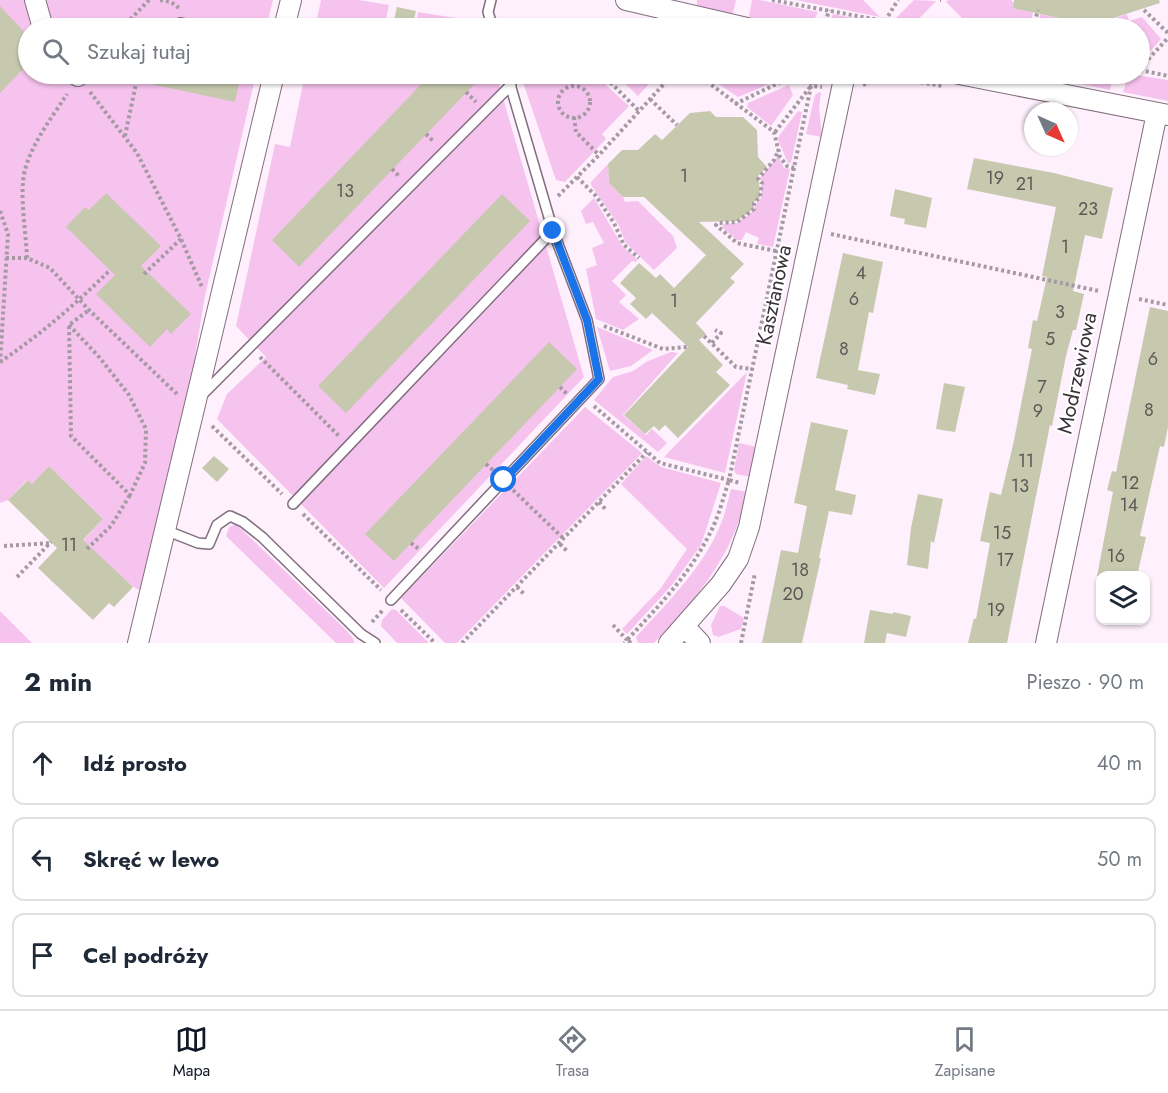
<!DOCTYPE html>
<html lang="pl">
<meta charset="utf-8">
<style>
body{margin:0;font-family:Jost,sans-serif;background:#f2f2f3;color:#1f2937}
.controls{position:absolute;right:18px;bottom:18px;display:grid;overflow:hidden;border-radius:12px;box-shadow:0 2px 4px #0004}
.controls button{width:54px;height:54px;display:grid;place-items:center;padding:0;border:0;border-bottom:2px solid #e0e1e3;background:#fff;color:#1f2937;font:30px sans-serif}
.compass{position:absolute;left:1024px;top:102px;width:54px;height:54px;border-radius:50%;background:#fff;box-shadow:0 2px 4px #0004;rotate:135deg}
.stop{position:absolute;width:18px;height:18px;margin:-14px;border:4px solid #1a73e8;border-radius:50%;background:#fff}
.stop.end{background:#1a73e8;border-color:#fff;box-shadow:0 2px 6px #0008}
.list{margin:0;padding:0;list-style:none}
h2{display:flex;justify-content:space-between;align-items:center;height:78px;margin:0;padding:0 24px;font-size:26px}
h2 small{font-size:20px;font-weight:400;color:#747a83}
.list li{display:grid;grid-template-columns:39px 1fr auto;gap:18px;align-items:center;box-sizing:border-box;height:84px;margin:0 12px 12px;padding:0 12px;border:2px solid #e0e1e3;border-radius:12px}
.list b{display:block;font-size:22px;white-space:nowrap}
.list em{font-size:20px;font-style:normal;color:#747a83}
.icon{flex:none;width:33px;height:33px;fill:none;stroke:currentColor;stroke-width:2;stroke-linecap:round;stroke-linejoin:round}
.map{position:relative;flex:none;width:1168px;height:643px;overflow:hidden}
.search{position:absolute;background:#fff;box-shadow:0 2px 4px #0004;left:18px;right:18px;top:18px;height:66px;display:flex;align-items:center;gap:15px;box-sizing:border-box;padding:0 21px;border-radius:33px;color:#747a83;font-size:22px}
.sheet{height:366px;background:#fff}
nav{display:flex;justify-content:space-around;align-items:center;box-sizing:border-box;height:84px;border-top:2px solid #e0e1e3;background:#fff;font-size:16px;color:#747a83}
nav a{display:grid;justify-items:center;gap:3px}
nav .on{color:#111827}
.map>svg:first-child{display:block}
</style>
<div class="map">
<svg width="1168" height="643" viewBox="0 0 1168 643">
<rect width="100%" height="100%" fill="#fef0fc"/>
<g fill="#f6c3ee">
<path d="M0,0h273l-7,28h-238v46h228l-51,222 -18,108 -44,188c-24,-11 -39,-36 -62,-49l22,-24 -54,-53 -17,18 -5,-4 -19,20 -8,3z"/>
<polygon points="321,0 359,0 389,5 384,28 315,28"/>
<polygon points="697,0 736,0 733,13 731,14 697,7"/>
<polygon points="752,0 759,0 818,12 810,28 802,28 751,18 749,16"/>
<polygon points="796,0 863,0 880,17"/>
<path d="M914,0l22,1c-16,16 -16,23 -41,18z"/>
<polygon points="948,0 1011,0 1020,9 1034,9 1029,28 972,28 946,2"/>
<polygon points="418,12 481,22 483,28 416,28"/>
<polygon points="833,14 902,28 828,28"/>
<polygon points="1040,14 1082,23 1081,28 1038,28"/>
<polygon points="1127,14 1129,21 1142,17 1161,39 1140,63 1140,28 1090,28 1091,23 1100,20 1102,23"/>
<polygon points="305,74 496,74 584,377 384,588 217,419 227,394 266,357 236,326 275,144 290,147"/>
<polygon points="533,74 594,74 629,106 602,134 606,139 565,182 556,180 522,79"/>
<polygon points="615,74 658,74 638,96"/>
<polygon points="704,74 773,74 786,77 738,97"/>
<polygon points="1069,74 1113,74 1110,90 1071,82 1068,79"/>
<polygon points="1129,74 1168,80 1168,101 1123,92"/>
<polygon points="789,85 793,95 771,126 747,107 748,103"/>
<polygon points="819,92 821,93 819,107 822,137 806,134 815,95"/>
<polygon points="798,111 802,112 791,163 788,163 778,140 779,136"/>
<polygon points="777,157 779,158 784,168 790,169 773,247 757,244 759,238 746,232 742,240 737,240 722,227 724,224 738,223 743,217 748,216 755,209 755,205 762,197 761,185 763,182 759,179"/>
<polygon points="608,164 609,183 623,197 625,202 638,201 673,236 677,248 654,270 626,243 618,224 591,185 591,182"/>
<polygon points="594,198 623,247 637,259 636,262 632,261 612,281 626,295 619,302 639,319 623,330 596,319 586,269 597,265 592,248 604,243 593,222 586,224 581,211"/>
<polygon points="597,327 653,350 631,366 610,371"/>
<polygon points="671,352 678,353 623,415 646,435 652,429 667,443 658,452 594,400 613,377 633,371 648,361"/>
<polygon points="747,372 725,473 664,457"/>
<polygon points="585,407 642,453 457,643 445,643 401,598"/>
<polygon points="739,443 757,447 751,477 736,474 734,470"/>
<polygon points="646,456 661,467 721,483 701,545 672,585 627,634 622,629 661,588 687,549 621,484"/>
<path d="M731,489l17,3c-17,66 -48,103 -94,151h-16l-2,-6c32,-35 69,-71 86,-116 4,-10 6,-22 9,-32z"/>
<polygon points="236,524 343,627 353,638 354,643 336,643 226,536 229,527"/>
<polygon points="720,606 724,606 744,618 741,629 718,637 713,635 711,625"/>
<polygon points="392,609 396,610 429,643 397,643 381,626 382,620"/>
<polygon points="0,611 32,643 0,643"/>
</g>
<g fill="#c7c9af">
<polygon points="1014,0 1159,0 1160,3 1092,25 1013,8"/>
<polygon points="0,6 28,36 28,64 0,93"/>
<polygon points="397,7 416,11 412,28 392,28"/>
<polygon points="142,74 241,74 235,102 141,82"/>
<polygon points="431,74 484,74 299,267 272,240"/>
<polygon points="710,111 716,117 743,117 757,130 758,157 767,167 756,178 759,181 760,197 753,203 754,208 747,214 736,221 699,222 744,264 730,278 735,282 696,323 706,334 699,340 723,365 716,372 730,385 678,438 665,425 659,431 654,426 645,434 624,415 688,347 652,313 646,319 630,304 636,298 620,283 639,263 656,278 660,274 674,288 706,255 644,197 623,197 609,183 608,164 622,150 638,150 655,134 662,140 690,113"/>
<polygon points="974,158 1054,173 1113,188 1102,239 1085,235 1073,291 1084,294 1076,330 1073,330 1066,356 1052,426 1050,425 1007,643 968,643 974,618 976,619 990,543 980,541 990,492 1001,495 1013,445 1032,349 1028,348 1033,320 1037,321 1047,277 1042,276 1056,207 967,189"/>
<polygon points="895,189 932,198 926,228 904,224 905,219 890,216"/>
<polygon points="106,193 161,246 141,266 191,314 171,334 167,329 150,347 96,294 115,275 66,227 85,207 89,210"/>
<polygon points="502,194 530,221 346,413 318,386"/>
<polygon points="843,253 883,262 873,313 869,312 858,370 880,374 875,395 847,389 848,385 816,378"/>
<polygon points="1150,307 1168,311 1168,427 1164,447 1160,446 1140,536 1146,537 1137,576 1097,576 1113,492 1107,490 1112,471 1116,472"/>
<polygon points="549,342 577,369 394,561 365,534"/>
<polygon points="944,383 965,387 955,432 936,429"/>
<polygon points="811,422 848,430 835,490 856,495 852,515 829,511 819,558 821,558 802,643 762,643 781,550 798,553 807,506 794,503"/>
<polygon points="214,456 229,469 217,482 202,468"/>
<polygon points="49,466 103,519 83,540 133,587 114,607 109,603 93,620 38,568 57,548 8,500 28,480 32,484"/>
<polygon points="918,494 943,499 934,543 931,541 928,569 907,565 911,528"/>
<polygon points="870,610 893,614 893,612 911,616 906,637 887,633 885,643 864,643"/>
</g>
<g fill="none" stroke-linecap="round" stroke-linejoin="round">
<defs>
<g id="service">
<polyline points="491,0 488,12 493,28"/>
<polyline points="180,23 205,28"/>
<polyline points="200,397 511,85"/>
<polyline points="293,504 553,231"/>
<polyline points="165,530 198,543 209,544 217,525 230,516 243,522 262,537 361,634 375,643"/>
<polyline points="391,600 599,379 587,320 553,231 507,74"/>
</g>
<g id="minor">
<polyline points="35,0 43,28"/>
<polyline points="626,0 747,28"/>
<polyline points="284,28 291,0"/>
<polyline points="75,74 78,76"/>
<polyline points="959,74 1168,115"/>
<polyline points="685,627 700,643"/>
<polyline points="138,643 274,74"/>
<polyline points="669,643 721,584 738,559 749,527 845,74"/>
<polyline points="1046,643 1157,113"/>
</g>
</defs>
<use href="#service" stroke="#826e7f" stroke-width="12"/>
<use href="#minor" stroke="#826e7f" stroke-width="22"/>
<g stroke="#a59aa3" stroke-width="4" stroke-dasharray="3 3" stroke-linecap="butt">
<polyline points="160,0 171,2 179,8"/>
<polyline points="772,0 921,28"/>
<polyline points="940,0 941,0"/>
<polyline points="1144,10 1168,33"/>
<polyline points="62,21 75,21 84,28"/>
<polyline points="885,21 898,0"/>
<polyline points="561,27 563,28"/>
<polyline points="122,28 149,0"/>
<polyline points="824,28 829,10"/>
<polyline points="1033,28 1038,10"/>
<polyline points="1085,28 1087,22"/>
<polyline points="1140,68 1168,38"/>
<polyline points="1140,70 1168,76"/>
<polyline points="573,74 573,86"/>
<polyline points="602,74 639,111"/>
<polyline points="697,74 774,132 780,157 787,166 794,168"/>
<polyline points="863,85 885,76 943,86"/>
<circle cx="574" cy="102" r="16"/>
<polyline points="90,92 137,153 181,239 202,287"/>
<polyline points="466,92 476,102"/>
<polyline points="650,99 677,125"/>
<polyline points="735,104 795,75"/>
<polyline points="574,117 576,132 599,155"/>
<polyline points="775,132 811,86 814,74"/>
<polyline points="426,134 433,141"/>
<polyline points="125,136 138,74"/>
<polyline points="392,169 400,177"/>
<polyline points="577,177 596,196 614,223 624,245 639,258"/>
<polyline points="558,196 599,155 673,74"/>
<polyline points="0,211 8,234 0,364"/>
<polyline points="831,234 1099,291"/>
<polyline points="776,251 737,243 716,225 718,223 737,222 754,209 754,203 760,197 762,183 758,179 774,160 779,149"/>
<polyline points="6,258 27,258 50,268 89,310 178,395"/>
<path d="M27,258c-1,-24 -6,-53 -4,-76 2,-30 28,-63 44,-88"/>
<polyline points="144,274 181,239"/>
<polyline points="1139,299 1168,305"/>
<polyline points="69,325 100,358 129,395 146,429 145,463 130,495 71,436 69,325 89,310"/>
<polyline points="604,326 663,349 688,347"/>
<polyline points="704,336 736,367 752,369"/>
<polyline points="712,343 721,333 715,330"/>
<polyline points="260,357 339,436"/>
<path d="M0,362c40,-27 76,-58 110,-92"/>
<polyline points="560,387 567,394"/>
<polyline points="594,406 660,463 729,480 811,86 822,87"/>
<polyline points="212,426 282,494"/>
<polyline points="486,464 493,470"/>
<polyline points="513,490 564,539"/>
<polyline points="599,502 607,511"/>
<polyline points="303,514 381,590"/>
<polyline points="411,543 420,550"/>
<polyline points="560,544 567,551"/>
<polyline points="4,546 51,543"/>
<polyline points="87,549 111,526 130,495"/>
<polyline points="17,577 51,542"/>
<polyline points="517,587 524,594"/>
<polyline points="401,610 435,643"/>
<polyline points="372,622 383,610"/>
<polyline points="613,625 627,640 624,643"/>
<polyline points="462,643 647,452"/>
<path d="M631,643l-4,-3c30,-32 61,-64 81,-103 10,-18 15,-38 21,-57l11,3"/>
<polyline points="741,643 755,573"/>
</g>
<use href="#service" stroke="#fff" stroke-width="9"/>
<use href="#minor" stroke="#fff" stroke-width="20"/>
</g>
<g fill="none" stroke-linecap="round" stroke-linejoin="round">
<polyline stroke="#1a73e8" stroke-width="8" points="504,480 599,379 587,320 553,231"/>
</g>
<g text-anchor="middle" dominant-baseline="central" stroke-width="4.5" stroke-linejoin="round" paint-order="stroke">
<g font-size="18" fill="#5e5856">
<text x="684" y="176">1</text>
<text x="995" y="178">19</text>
<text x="1025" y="184">21</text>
<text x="345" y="191">13</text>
<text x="1088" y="209">23</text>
<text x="1065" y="247">1</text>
<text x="861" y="273">4</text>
<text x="854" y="299">6</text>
<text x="674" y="301">1</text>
<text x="1060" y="312">3</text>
<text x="1050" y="339">5</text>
<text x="844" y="349">8</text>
<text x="1153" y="359">6</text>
<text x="1042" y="387">7</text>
<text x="1149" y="410">8</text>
<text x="1038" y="411">9</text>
<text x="1026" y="461">11</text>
<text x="1130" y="483">12</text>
<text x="1020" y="486">13</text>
<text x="1129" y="505">14</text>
<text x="1002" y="533">15</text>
<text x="69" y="545">11</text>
<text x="1116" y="556">16</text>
<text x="1005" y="560">17</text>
<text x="800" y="570">18</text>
<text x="793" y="594">20</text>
<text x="996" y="610">19</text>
</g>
<g font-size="21" fill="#3b3239" stroke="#fff">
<text transform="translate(774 295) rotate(-78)">Kasztanowa</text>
<text transform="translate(1077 373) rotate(-78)">Modrzewiowa</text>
</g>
</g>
</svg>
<div class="controls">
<button><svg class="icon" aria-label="layers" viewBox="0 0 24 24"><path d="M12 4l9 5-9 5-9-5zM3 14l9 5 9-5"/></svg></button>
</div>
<svg class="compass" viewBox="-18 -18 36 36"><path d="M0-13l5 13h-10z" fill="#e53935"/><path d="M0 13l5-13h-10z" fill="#747a83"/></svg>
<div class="stop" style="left:504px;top:480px"></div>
<div class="stop end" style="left:553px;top:231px"></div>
<div class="search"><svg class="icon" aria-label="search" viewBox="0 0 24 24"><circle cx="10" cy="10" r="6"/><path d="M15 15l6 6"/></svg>Szukaj tutaj</div>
</div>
<section class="sheet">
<h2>2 min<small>Pieszo · 90 m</small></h2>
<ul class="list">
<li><svg class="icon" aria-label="ahead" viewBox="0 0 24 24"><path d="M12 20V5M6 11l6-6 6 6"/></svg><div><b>Idź prosto</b></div><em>40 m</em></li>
<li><svg class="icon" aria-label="left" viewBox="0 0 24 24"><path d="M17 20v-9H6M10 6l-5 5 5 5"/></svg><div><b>Skręć w lewo</b></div><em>50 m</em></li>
<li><svg class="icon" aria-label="arrive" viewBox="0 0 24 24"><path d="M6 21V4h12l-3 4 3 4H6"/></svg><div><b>Cel podróży</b></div></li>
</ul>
</section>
<nav>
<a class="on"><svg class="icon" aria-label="map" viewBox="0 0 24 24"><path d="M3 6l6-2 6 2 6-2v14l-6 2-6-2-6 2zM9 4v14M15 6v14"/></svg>Mapa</a>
<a><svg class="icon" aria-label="directions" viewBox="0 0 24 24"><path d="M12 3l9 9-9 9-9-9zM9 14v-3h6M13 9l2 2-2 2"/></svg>Trasa</a>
<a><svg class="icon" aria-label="saved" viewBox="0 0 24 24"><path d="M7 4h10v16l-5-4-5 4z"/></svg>Zapisane</a>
</nav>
